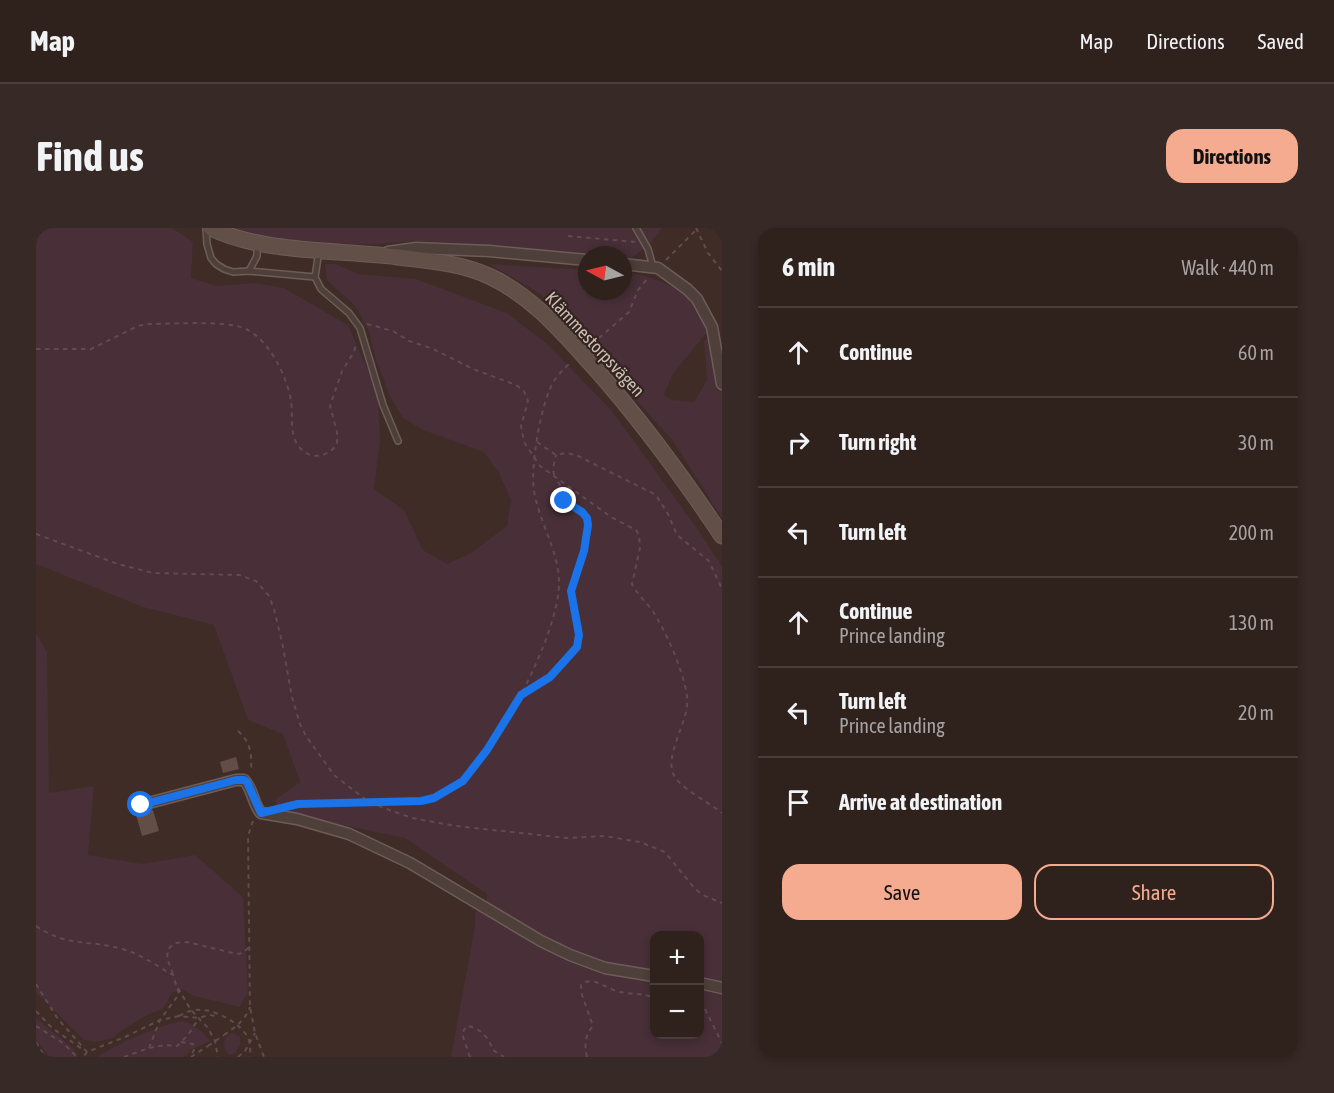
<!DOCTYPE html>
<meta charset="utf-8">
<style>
body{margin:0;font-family:"Asap Condensed",sans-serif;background:#372925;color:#f1f3f6}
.controls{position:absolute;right:18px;bottom:18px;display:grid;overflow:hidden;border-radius:12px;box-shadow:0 3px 9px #0003}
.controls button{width:54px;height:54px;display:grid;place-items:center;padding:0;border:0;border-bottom:2px solid #4a3e3b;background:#2f211c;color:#f1f3f6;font:30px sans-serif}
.compass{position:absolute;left:542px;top:18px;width:54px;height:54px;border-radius:50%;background:#2f211c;box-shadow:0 3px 9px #0003;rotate:277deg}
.stop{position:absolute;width:18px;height:18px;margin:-14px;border:4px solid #1a73e8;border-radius:50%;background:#fff}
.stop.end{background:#1a73e8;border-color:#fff;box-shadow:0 2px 6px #0008}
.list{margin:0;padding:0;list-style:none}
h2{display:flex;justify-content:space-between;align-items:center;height:78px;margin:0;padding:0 24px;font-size:26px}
h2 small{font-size:20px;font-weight:400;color:#a7a3a3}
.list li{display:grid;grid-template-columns:39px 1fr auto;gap:18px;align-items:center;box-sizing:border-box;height:90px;padding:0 24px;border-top:2px solid #4a3e3b}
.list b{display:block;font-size:22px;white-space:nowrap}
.list p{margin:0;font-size:20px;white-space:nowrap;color:#a7a3a3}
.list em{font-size:20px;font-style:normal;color:#a7a3a3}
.actions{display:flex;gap:12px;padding:18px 24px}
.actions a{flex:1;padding:14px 0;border:2px solid #f5ab90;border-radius:18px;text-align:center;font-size:21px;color:#f5ab90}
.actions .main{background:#f5ab90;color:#111}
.icon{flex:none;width:33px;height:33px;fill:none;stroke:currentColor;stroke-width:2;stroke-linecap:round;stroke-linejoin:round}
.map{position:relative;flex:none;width:686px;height:829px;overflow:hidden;border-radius:18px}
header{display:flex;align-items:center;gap:36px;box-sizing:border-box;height:84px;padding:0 30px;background:#2f211c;border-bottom:2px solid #4a3e3b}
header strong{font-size:28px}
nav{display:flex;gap:33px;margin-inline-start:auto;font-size:21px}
.intro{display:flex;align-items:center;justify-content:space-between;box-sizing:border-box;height:144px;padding:0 36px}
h1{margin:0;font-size:42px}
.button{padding:15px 27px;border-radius:18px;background:#f5ab90;color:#111;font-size:21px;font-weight:700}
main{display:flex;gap:36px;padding:0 36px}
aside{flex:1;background:#2f211c;border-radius:18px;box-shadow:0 3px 9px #0003}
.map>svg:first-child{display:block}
</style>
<header>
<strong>Map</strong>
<nav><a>Map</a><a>Directions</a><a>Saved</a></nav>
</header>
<div class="intro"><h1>Find us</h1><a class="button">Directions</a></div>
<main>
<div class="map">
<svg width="686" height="829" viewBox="0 0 686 829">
<rect width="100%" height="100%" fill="#3f2c26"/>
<g fill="#482f38" fill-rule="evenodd">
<path d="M0,0h136l21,14 -2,36 25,8 39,-3 29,5 64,37 30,68 2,48 -6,48 30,21 19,40 24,14 24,-11 36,-27 4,-26 -12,-27 -15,-21 -61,-22 -20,-12 -13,-22 -14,-36 -7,-29 -14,-25 -28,-26 -2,-16h10l24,10 57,5 91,34 40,31 65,67 87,120 23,36v490h-271l24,-131v-13l12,-10v-9l-82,-56 -126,-26 -4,-12 25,-18 -17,-48 -35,-14 -34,-95 -71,-18 -107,-43zM618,708h46v98h-46z"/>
<path d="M195,0h431l-12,16 -20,15 -7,-1v-3c-68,0 -137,-12 -205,-14 -13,0 -25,2 -37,3 -50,1 -102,-2 -150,-16z"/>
<path d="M453,36l98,6v21h36v-19c18,1 53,13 66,26 8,9 13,23 19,33l-36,44 -8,20 8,5 22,2 13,-22 -3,-39 6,-4 7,54 5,-1v128l-49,-77 -134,-148z"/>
<polygon points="0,405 11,424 13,565 58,558 52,627 106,636 159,627 207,669 212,764 204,779 158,768 146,761 136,765 127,781 111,787 80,806 79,809 61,814 48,812 0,764"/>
<polygon points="0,790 38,821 42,829 13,829 0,811"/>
<path d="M147,793c9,2 22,12 27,20l-19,9 -7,7h-87c18,-12 66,-34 86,-36z"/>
<path d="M196,805l8,3v9l-5,9 -6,1c-7,-8 -7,-17 3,-22z"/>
</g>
<g fill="#634e47">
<polygon points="200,529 203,541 187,545 184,534"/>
<polygon points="117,582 123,603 106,608 99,583 106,584"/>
</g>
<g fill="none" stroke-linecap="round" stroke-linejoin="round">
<defs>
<g id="lane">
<polyline points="170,0 171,16 175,30 180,36 188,41 197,44 213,43 279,49"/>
<polyline points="600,0 612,21 617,39"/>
<polyline points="283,23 279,49 285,61 313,85 324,100 347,177 362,213"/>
<polyline points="213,43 221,28 221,17"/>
</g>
<g id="street">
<polyline points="352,24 380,20 453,23 551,32"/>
<polyline points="587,36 622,40 651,61 661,71 676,99 686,156"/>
<path d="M105,577l95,-25h8c9,9 9,24 17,33l36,6 52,15 61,29 131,78 29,14 35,13 49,8"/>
<polyline points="664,755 686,760"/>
</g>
<path id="secondary" d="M175,0c49,25 131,22 187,29 32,4 64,6 93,20 42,20 71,55 102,89 47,53 89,110 129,170"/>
</defs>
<use href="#lane" stroke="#6d5d58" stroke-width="8"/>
<use href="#street" stroke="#6d5d58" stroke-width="13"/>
<use href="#secondary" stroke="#6d5d58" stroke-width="17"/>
<g stroke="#614b50" stroke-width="2" stroke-dasharray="4.5 4.5" stroke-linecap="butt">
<polyline points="660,0 672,25 686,43"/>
<polyline points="532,8 600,14"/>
<polyline points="630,32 662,0"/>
<path d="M331,96l26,7 16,10 22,7 42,21 43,16 8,6 4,10 -7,25 3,16 16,24 71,51 25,13 3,5 1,13 -8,36c5,10 13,17 20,26 14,21 31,60 35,86 4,26 -28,63 -10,84 12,13 31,22 45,33"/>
<polyline points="556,116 593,84 602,62 613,49"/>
<path d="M0,121h55l47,-23 11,-2c23,0 79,-4 97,5 23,11 41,47 45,72 2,13 -1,30 5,41 9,18 30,18 41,2v-12l-7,-26 12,-35 12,-19 2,-9"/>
<polyline points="501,214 520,227 530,225 540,227 620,267 632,286 641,307 673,333 686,361"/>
<polyline points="518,247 517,240 520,227"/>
<polyline points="0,306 82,336 117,345 203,347 220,353 233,368 238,381 246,414 256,469 264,496 270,508 298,547 334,575 376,590 420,598 531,610 569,608 604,614 629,624 659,661 669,668 686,675"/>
<path d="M485,467c21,-12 56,-34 58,-60 -3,-14 -9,-32 -8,-46 3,-19 25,-52 15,-72 -4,-8 -15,-11 -22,-16l-1,-11 -6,-10"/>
<path d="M202,503c13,11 14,25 13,41"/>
<path d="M252,579c33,-9 70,-4 104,-5 13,0 28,0 41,-4 10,-3 23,-10 31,-18 36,-37 95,-146 95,-197 0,-32 -20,-61 -25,-92 -4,-25 7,-89 20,-110 5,-8 12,-14 18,-20"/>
<polyline points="217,593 212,608 214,779 219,805 228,829"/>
<path d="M0,698c33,22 52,13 86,23 19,5 35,17 51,26l6,19 -19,26 -35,17 -38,15 -4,5"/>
<polyline points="137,746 131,730 132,721 139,715 151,714 201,726 207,725 213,719"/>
<polyline points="0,756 22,791 51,824"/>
<polyline points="142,760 155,782 172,800 179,813 182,829"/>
<polyline points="664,774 666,775 686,815"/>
<polyline points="0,783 16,800 46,821"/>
<path d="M143,788c8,-4 14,-7 22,-6 15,0 41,14 47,28 3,6 2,13 2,19"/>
<polyline points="0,798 27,815 41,829"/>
<path d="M188,807c12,-8 21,-15 26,-28"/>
<polyline points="0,814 9,829"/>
<polyline points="145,814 157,816 159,820 154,829"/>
<polyline points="113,820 124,792 143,788 163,790 173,787 181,788"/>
<polyline points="88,829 113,820 129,817 141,818 152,807 163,790"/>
<polyline points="155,829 172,818"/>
<polyline points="202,829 209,823 219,805"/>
<path d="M434,829l-8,-23 4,-8c14,1 23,12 27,24l11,7"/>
<path d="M551,829c-3,-13 -2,-21 6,-31l-11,-31 -1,-10c11,-10 24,3 36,6 12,4 23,1 37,7"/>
</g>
<use href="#lane" stroke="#4f3f3a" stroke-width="5"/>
<use href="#street" stroke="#4f3f3a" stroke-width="10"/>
<use href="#secondary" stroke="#624f48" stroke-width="15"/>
<polyline stroke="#614b50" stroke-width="2" stroke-dasharray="4.5 4.5" stroke-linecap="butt" points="172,818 188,807"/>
</g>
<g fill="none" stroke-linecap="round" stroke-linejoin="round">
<polyline stroke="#1a73e8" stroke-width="8" points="105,577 200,552 208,552 211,554 225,585 262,576 385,573 398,570 427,553 451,522 485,467 514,449 541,419 543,407 535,363 548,323 552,297 551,290 546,284 528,273"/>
</g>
<g text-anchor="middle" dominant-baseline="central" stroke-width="4.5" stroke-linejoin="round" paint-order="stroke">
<g font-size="18" fill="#cabcb6" stroke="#34241f">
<text transform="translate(559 116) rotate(47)">Klämmestorpsvägen</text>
</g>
</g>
</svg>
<div class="controls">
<button>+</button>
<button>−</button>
</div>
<svg class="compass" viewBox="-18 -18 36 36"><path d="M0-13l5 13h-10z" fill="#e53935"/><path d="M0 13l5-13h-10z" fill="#a7a3a3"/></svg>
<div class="stop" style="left:105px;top:577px"></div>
<div class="stop end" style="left:528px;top:273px"></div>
</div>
<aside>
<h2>6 min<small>Walk · 440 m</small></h2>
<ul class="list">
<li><svg class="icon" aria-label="ahead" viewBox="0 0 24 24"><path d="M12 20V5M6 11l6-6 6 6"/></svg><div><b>Continue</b></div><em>60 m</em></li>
<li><svg class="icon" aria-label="right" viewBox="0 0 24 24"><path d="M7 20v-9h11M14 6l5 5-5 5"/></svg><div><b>Turn right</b></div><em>30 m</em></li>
<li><svg class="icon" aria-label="left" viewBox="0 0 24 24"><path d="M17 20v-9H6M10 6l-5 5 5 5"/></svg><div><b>Turn left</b></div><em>200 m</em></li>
<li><svg class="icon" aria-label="ahead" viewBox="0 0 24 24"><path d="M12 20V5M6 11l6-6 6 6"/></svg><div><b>Continue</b><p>Prince landing</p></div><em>130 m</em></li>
<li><svg class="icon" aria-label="left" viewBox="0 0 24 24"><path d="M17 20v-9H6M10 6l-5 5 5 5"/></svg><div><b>Turn left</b><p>Prince landing</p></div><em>20 m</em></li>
<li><svg class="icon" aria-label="arrive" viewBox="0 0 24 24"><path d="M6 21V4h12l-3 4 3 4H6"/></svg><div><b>Arrive at destination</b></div></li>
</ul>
<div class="actions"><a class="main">Save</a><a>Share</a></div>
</aside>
</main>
